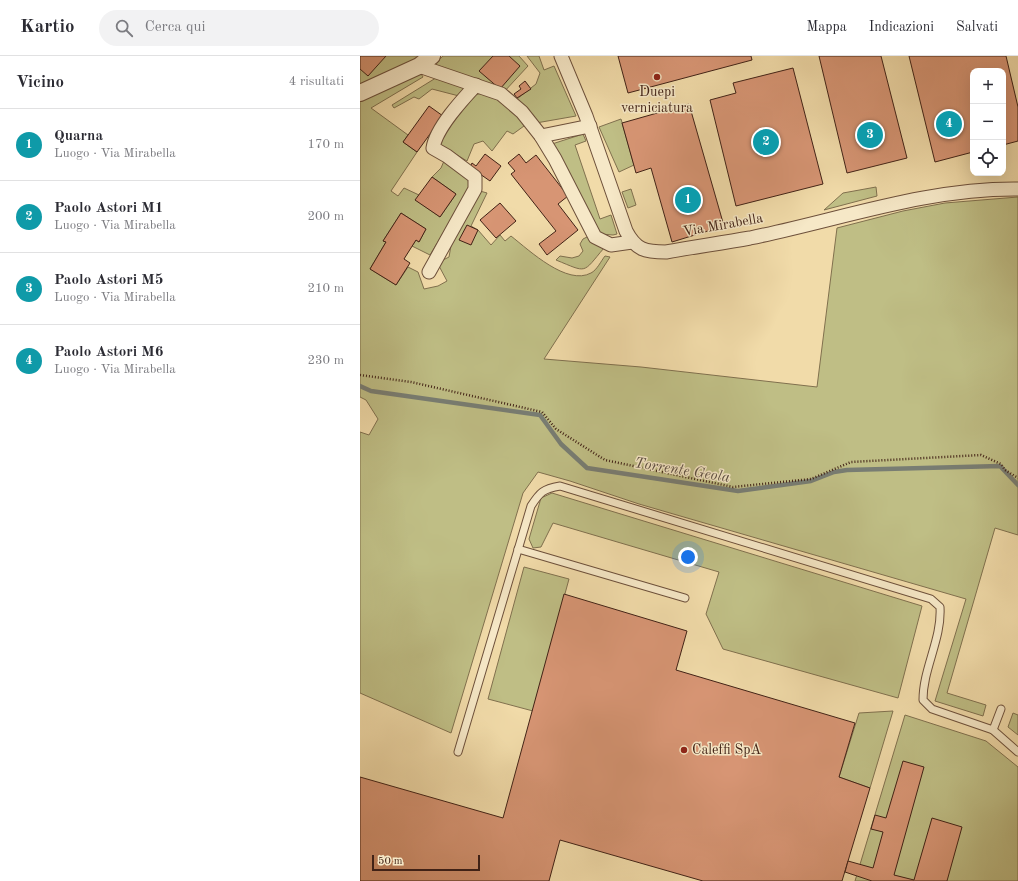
<!DOCTYPE html>
<html lang="it">
<meta charset="utf-8">
<style>
body{margin:0;font-family:"Old Standard TT",serif;background:#f2f2f3;color:#2b2b33}
.controls{position:absolute;right:12px;top:12px;display:grid;overflow:hidden;border-radius:8px;box-shadow:0 4px 16px #0002}
.controls button{width:36px;height:36px;display:grid;place-items:center;padding:0;border:0;border-bottom:1px solid #e1e1e2;background:#fff;color:#2b2b33;font:20px sans-serif}
.scale{position:absolute;left:12px;bottom:10px;width:108px;box-sizing:border-box;padding-left:4px;border:2px solid #412216;border-top:0;font-size:11px;line-height:14px;white-space:nowrap;color:#412216;-webkit-text-stroke:3px #f6e8c7;paint-order:stroke}
.you{position:absolute;left:328px;top:501px;width:14px;height:14px;margin:-10px;border:3px solid #fff;border-radius:50%;background:#1a73e8;box-shadow:0 0 0 6px #1a73e833}
.badge{display:grid;place-items:center;width:26px;height:26px;border-radius:50%;background:#111827;color:#fff;font-size:13px;font-weight:700}
.pin{position:absolute;translate:-50% -50%;border:2px solid #fff;box-shadow:0 1px 4px #0006}
.list{margin:0;padding:0;list-style:none}
h2{display:flex;justify-content:space-between;align-items:center;height:52px;margin:0;padding:0 16px;font-size:17px}
h2 small{font-size:13px;font-weight:400;color:#7c7c81}
.list li{display:grid;grid-template-columns:26px 1fr auto;gap:12px;align-items:center;box-sizing:border-box;height:72px;padding:0 16px;border-top:1px solid #e1e1e2}
.list b{display:block;font-size:15px;white-space:nowrap}
.list p{margin:0;font-size:13px;white-space:nowrap;color:#7c7c81}
.list em{font-size:13px;font-style:normal;color:#7c7c81}
.icon{flex:none;width:22px;height:22px;fill:none;stroke:currentColor;stroke-width:2;stroke-linecap:round;stroke-linejoin:round}
.map{position:relative;flex:none;width:658px;height:825px;overflow:hidden}
header{display:flex;align-items:center;gap:24px;box-sizing:border-box;height:56px;padding:0 20px;background:#fff;border-bottom:1px solid #e1e1e2}
header strong{font-size:19px}
nav{display:flex;gap:22px;margin-inline-start:auto;font-size:14px}
.search{width:280px;height:36px;background:#f2f2f3;display:flex;align-items:center;gap:10px;box-sizing:border-box;padding:0 14px;border-radius:22px;color:#7c7c81;font-size:15px}
main{display:flex}
aside{flex:1;background:#fff}
.map>svg:first-child{display:block}
</style>
<header>
<strong>Kartio</strong>
<div class="search"><svg class="icon" aria-label="search" viewBox="0 0 24 24"><circle cx="10" cy="10" r="6"/><path d="M15 15l6 6"/></svg>Cerca qui</div>
<nav><a>Mappa</a><a>Indicazioni</a><a>Salvati</a></nav>
</header>
<main>
<aside>
<h2>Vicino<small>4 risultati</small></h2>
<ul class="list">
<li><span class="badge" style="background:#0f9aa8">1</span><div><b>Quarna</b><p>Luogo · Via Mirabella</p></div><em>170 m</em></li>
<li><span class="badge" style="background:#0f9aa8">2</span><div><b>Paolo Astori M1</b><p>Luogo · Via Mirabella</p></div><em>200 m</em></li>
<li><span class="badge" style="background:#0f9aa8">3</span><div><b>Paolo Astori M5</b><p>Luogo · Via Mirabella</p></div><em>210 m</em></li>
<li><span class="badge" style="background:#0f9aa8">4</span><div><b>Paolo Astori M6</b><p>Luogo · Via Mirabella</p></div><em>230 m</em></li>
</ul>
</aside>
<div class="map">
<svg width="658" height="825" viewBox="0 0 658 825">
<rect width="100%" height="100%" fill="#f1dba9"/>
<filter id="stains"><feTurbulence type="fractalNoise" baseFrequency=".005" numOctaves="4"/><feColorMatrix values="0 0 0 0 .2 0 0 0 0 .09 0 0 0 0 .02 0 0 0 .5 -.17"/></filter>
<radialGradient id="worn" r=".72"><stop offset=".6" stop-color="#630" stop-opacity="0"/><stop offset="1" stop-color="#630" stop-opacity=".3"/></radialGradient>
<g fill="#bfbe85" stroke="#80704e">
<polygon points="0,0 62,0 0,30"/>
<polygon points="83,0 159,0 168,10 143,37 71,11"/>
<polygon points="167,0 179,0 184,14 194,10 216,60 176,67 157,43 176,28 180,17"/>
<path d="M60,16l3,5 -52,31 37,27 -5,7 14,10 -26,39 7,5 6,-8 15,7 -3,5 24,17 16,-23 -24,-17 9,-9 3,-7 24,15 1,14 -39,65 -18,-9 4,-6 3,2 7,-13 -25,-16 -18,28 3,1 -16,27 26,16 12,-18 10,5 6,17 14,-3 9,-5 -8,-15 2,-5 8,-4 3,-17 28,-49 7,2 -16,33 7,4 13,15 9,-10 5,6 6,-5c19,15 56,50 80,37 6,-3 10,-12 14,-17l5,1 -66,102 97,8 176,20 20,-159 66,-17 42,-8 73,-6v338l-23,-7 -48,165 39,12 -3,11 -48,-15 31,-102 -327,-95 -69,-23 -32,-9 -15,21 -72,240 -91,-40v-261l9,3 9,-16 -12,-19 -6,-3v-297z"/>
<polygon points="79,20 107,31 99,40 72,33 59,43 54,41 34,52 32,49"/>
<polygon points="122,37 138,41 162,64 164,70 153,78 147,75 132,95 123,85 114,88 107,105 79,88 83,78 115,39"/>
<polygon points="261,63 274,109 259,116 239,71"/>
<polygon points="223,78 226,85 215,89 240,163 251,159 257,178 253,179 240,178 192,88"/>
<polygon points="516,131 517,140 464,154 483,137"/>
<polygon points="271,133 276,149 268,152 262,136"/>
<path d="M227,181l17,11c-22,26 -16,25 -48,12l4,-4 12,2 7,-2 4,-5 -3,-7 3,-5z"/>
<polygon points="192,437 562,550 538,642 363,593 346,558 359,516 193,467 181,491 173,492 169,483 181,442"/>
<polygon points="164,511 209,523 173,655 128,643"/>
<polygon points="533,655 510,732 479,721 499,657"/>
<polygon points="653,657 658,659 658,679 648,671"/>
<polygon points="545,659 626,685 658,711 658,825 495,825"/>
</g>
<g fill="none" stroke-linecap="round" stroke-linejoin="round">
<polyline stroke="#787d73" stroke-width="4.5" points="0,330 11,335 180,359 201,388 227,412 378,435 451,425 474,416 487,414 640,410 658,429"/>
</g>
<g fill="#d79574" stroke="#412216">
<polygon points="0,0 26,0 8,20 0,13"/>
<polygon points="133,0 149,0 160,10 140,33 119,15"/>
<polygon points="258,0 391,0 392,4 268,37"/>
<polygon points="459,0 521,0 547,102 487,117"/>
<polygon points="549,0 646,0 658,51 658,85 643,89 643,15 613,15 613,96 575,106"/>
<polygon points="433,12 463,128 376,150 350,44 376,37 373,27"/>
<polygon points="165,25 171,33 157,42 154,38 161,33 159,30"/>
<polygon points="329,48 364,170 312,186 291,112 276,117 262,67"/>
<polygon points="69,50 83,60 57,96 43,86"/>
<polygon points="125,98 141,110 130,125 110,111 112,107 116,110"/>
<polygon points="159,98 166,107 176,99 208,140 198,148 218,174 187,199 179,188 196,175 151,118 155,115 148,107"/>
<polygon points="72,121 96,138 80,161 55,144"/>
<polygon points="140,147 156,165 136,182 120,164"/>
<polygon points="41,157 66,173 59,186 56,184 44,203 50,207 36,229 10,213 26,186 23,185"/>
<polygon points="107,169 118,174 111,189 99,184"/>
<polygon points="204,538 327,575 316,614 495,667 479,721 510,732 482,825 343,825 200,784 189,825 0,825 0,721 143,762"/>
<polygon points="543,705 564,711 534,819 554,824 572,762 602,771 587,825 512,825 485,816 488,805 513,812 523,776 511,773 515,759 526,762"/>
</g>
<g fill="none" stroke-linecap="round" stroke-linejoin="round">
<defs>
<g id="service">
<polyline points="158,493 325,542"/>
<polyline points="633,674 641,653"/>
<path d="M98,696l73,-246c9,-14 12,-17 29,-20l371,113 9,8c2,32 -17,61 -17,93l9,9 61,21 25,22"/>
</g>
<g id="minor">
<path d="M201,0l25,60 40,115c10,19 19,21 40,21 28,-5 56,-9 84,-14 89,-18 176,-50 268,-49"/>
<polyline points="59,10 141,38 162,56 181,80 195,103 235,181 251,189 272,186"/>
<polyline points="181,80 230,70"/>
<path d="M69,216l46,-83v-12l-28,-21 -14,-8c3,-20 29,-48 43,-63"/>
</g>
<polyline id="tertiary" points="0,37 59,10 72,0"/>
</defs>
<use href="#service" stroke="#6d503b" stroke-width="9"/>
<use href="#minor" stroke="#6d503b" stroke-width="15"/>
<use href="#tertiary" stroke="#6d503b" stroke-width="18"/>
<polyline stroke="#412216" stroke-width="2.5" stroke-dasharray="1 2" stroke-linecap="butt" points="0,319 51,326 182,356 196,373 245,404 373,431 451,423 491,406 621,399 641,408 645,414 658,422"/>
<use href="#service" stroke="#f6e8c7" stroke-width="7"/>
<use href="#minor" stroke="#f6e8c7" stroke-width="13"/>
<use href="#tertiary" stroke="#f6e8c7" stroke-width="16"/>
</g>
<g fill="#8f2418" stroke="#f6e8c7" stroke-width="1.5">
<circle cx="297" cy="21" r="4"/>
<circle cx="324" cy="694" r="4"/>
</g>
<g text-anchor="middle" dominant-baseline="central" stroke-width="3" stroke-linejoin="round" paint-order="stroke">
<g font-size="14" fill="#412216" stroke="#f6e8c7">
<text x="297" y="36">Duepi<tspan x="297" dy="16">verniciatura</tspan></text>
<text x="332" y="694" text-anchor="start">Caleffi SpA</text>
</g>
<g font-size="14" fill="#412216" stroke="#f6e8c7">
<text transform="translate(363 169) rotate(-10)">Via Mirabella</text>
</g>
<g font-size="15" font-style="italic" fill="#5c4f44" stroke="#f6e8c7">
<text transform="translate(322 415) rotate(9)">Torrente Geola</text>
</g>
</g>
<rect width="100%" height="100%" filter="url(#stains)"/>
<rect width="100%" height="100%" fill="url(#worn)"/>
</svg>
<div class="controls">
<button>+</button>
<button>−</button>
<button><svg class="icon" aria-label="locate" viewBox="0 0 24 24"><circle cx="12" cy="12" r="6"/><path d="M12 2v4M12 18v4M2 12h4M18 12h4"/></svg></button>
</div>
<div class="scale">50 m</div>
<div class="you"></div>
<div class="pin badge" style="left:328px;top:144px;background:#0f9aa8">1</div>
<div class="pin badge" style="left:406px;top:86px;background:#0f9aa8">2</div>
<div class="pin badge" style="left:510px;top:79px;background:#0f9aa8">3</div>
<div class="pin badge" style="left:589px;top:68px;background:#0f9aa8">4</div>
</div>
</main>
